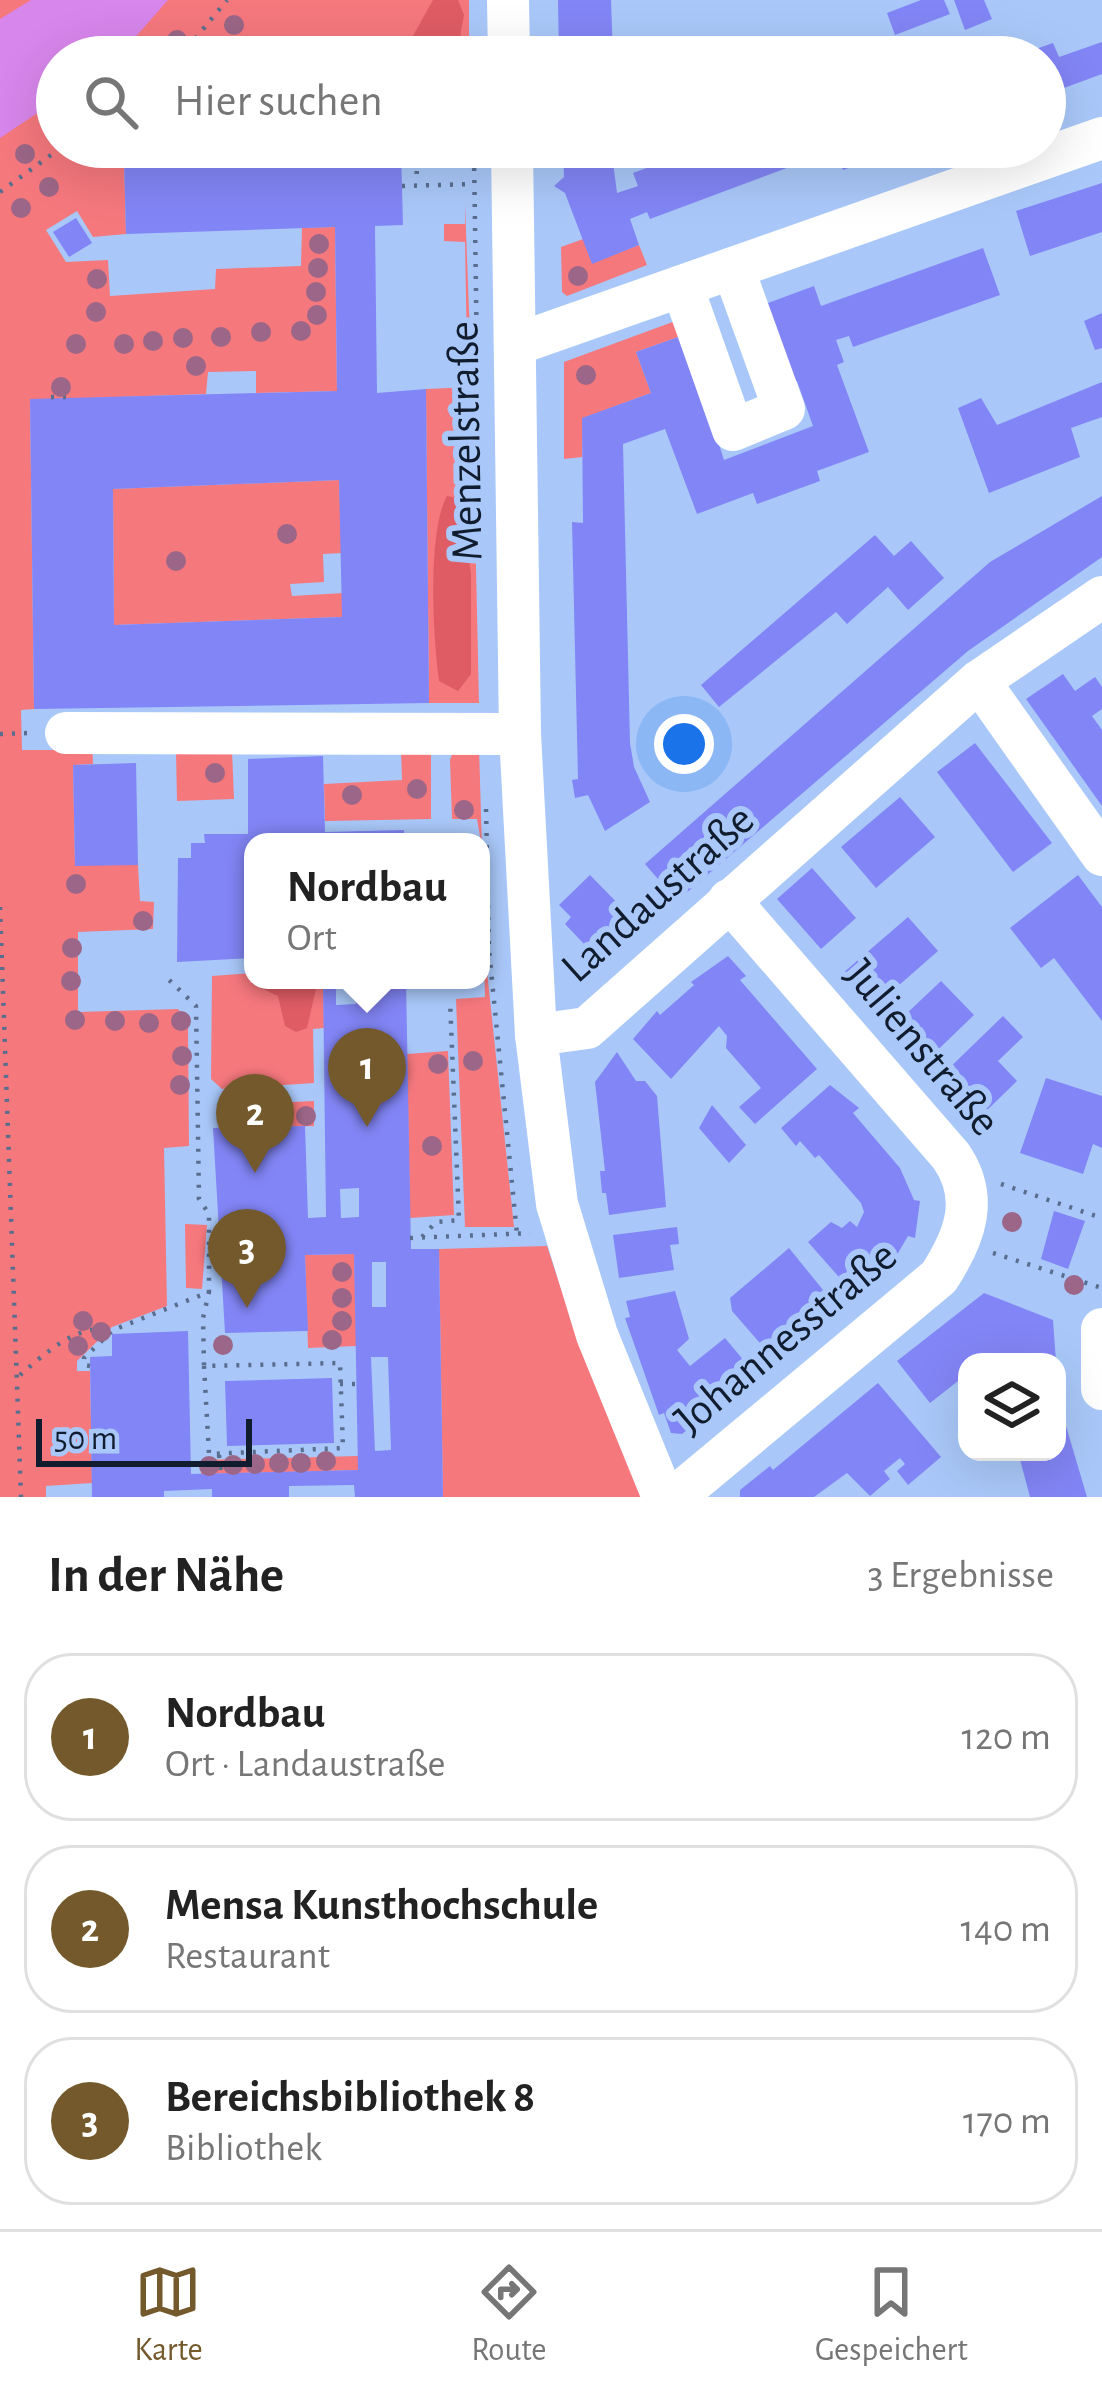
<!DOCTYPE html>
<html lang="de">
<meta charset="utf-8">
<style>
body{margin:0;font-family:"Alegreya Sans",sans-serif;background:#f6f6f6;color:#222}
.controls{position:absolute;right:36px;bottom:36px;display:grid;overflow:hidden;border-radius:24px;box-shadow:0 12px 48px #0002}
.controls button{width:108px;height:108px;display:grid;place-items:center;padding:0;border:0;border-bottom:3px solid #e0e0e0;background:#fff;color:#222;font:60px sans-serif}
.scale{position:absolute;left:36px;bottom:30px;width:216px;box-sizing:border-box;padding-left:12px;border:6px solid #111d2e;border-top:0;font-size:33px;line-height:42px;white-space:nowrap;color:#111d2e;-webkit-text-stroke:9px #a9c8f9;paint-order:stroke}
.you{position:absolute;left:684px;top:744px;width:42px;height:42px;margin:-30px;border:9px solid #fff;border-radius:50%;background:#1a73e8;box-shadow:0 0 0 18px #1a73e833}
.badge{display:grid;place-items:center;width:78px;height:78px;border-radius:50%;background:#73592b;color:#fff;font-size:39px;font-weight:700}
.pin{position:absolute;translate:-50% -99px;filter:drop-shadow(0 3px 6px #0008)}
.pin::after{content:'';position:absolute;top:63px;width:42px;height:36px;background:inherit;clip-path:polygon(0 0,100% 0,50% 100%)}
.popup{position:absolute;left:244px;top:833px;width:246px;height:156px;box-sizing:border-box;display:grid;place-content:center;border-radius:24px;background:#fff;filter:drop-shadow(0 3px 9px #0005);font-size:39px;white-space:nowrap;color:#767676}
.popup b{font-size:45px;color:#222}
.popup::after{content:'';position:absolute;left:50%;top:100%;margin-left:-24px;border:24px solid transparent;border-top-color:#fff}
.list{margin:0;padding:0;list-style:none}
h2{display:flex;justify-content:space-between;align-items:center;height:156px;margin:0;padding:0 48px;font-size:51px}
h2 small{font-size:39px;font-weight:400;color:#767676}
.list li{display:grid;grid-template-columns:78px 1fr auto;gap:36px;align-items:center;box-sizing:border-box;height:168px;margin:0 24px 24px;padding:0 24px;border:3px solid #e0e0e0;border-radius:48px}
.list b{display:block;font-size:45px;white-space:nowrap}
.list p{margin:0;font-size:39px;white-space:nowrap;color:#767676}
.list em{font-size:39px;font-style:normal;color:#767676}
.icon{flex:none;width:66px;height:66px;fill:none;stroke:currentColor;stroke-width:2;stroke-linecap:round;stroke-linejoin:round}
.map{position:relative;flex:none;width:1102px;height:1497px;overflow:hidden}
.search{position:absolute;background:#fff;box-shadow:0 12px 48px #0002;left:36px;right:36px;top:36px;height:132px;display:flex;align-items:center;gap:30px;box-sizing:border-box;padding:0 42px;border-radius:66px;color:#767676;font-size:45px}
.sheet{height:732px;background:#fff}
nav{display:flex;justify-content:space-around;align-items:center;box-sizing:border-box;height:168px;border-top:3px solid #e0e0e0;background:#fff;font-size:33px;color:#767676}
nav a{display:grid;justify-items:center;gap:6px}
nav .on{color:#73592b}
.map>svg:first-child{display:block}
</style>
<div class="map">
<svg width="1102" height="1497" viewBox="0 0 1102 1497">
<rect width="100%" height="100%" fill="#a9c8f9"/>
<g fill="#f5787d">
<polygon points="0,0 469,0 469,57 57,57 57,147 160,147 161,158 124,160 126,234 93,237 77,211 46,230 66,262 108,260 110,296 215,289 216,269 301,266 302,228 335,227 337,391 256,393 256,371 208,372 206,394 30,400 34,709 21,710 22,750 62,750 92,739 93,764 73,765 75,865 138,865 140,901 154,902 153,929 78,932 78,1012 178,1009 188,1022 189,1146 164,1148 167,1306 112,1327 77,1361 77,1371 90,1371 92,1483 46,1486 46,1497 0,1497"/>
<polygon points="465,204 471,363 446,363 447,355 467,355 465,242 444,241 444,224 465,224"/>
<polygon points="583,239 592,263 639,245 647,265 567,296 562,292 561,247"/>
<polygon points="678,320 684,335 636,352 651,393 583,418 582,457 564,459 564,362"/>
<polygon points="472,387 479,703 429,703 426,389"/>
<polygon points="339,480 342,553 323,554 324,582 290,584 292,596 344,593 342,617 114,625 113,489"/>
<polygon points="479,746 485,952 514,1227 465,1227 456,999 485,997 481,842 477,819 452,819 450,760 453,752"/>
<polygon points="431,747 431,819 325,821 324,784 402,780 401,749"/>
<polygon points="232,750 234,799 177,801 176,752"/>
<polygon points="253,973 253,980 323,980 324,1028 313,1029 314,1083 222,1089 211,1079 212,976"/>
<polygon points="448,1051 454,1215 410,1218 407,1054"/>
<polygon points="314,1101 314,1126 225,1128 225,1105"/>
<polygon points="185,1224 207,1225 202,1289 186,1288"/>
<polygon points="547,1246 573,1325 651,1497 443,1497 439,1249"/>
<polygon points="354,1254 357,1346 308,1348 305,1255"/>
<polygon points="358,1456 358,1470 201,1474 201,1460"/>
</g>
<g fill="#df5c64">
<polygon points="433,0 458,0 464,15 459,43 445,54 422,57 409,43"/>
<path d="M447,496l14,3 10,75v100l-13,17 -19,-10c-6,-43 -12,-149 8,-185z"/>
<polygon points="253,968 253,980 318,980 307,1028 296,1032 285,1026 278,996 252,984"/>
</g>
<polygon fill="#d786eb" points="31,0 168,0 118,57 57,57 57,100 0,138 0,19"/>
<g fill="#8285f5" fill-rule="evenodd">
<polygon points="558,0 611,0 613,57 559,57"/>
<polygon points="921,0 944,0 950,14 895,35 887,13"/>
<polygon points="954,0 984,0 992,19 965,30"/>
<polygon points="1102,42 1102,74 1045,95 1045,57 1016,56 1053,43 1059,57"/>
<polygon points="563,147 611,147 617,193 638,186 633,173 703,147 904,147 843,170 835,150 650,219 647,212 630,219 639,245 592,264 565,193 554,186 564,177"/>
<path d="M401,151l2,74 -28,1 2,167 49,-4 3,314 -395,6 -4,-310 307,-8 -2,-164 -209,7 -2,-74zM339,480l3,137 -228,8 -1,-136z"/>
<polygon points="1102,183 1102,232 1030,256 1016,211"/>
<polygon points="76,218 92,243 69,257 53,232"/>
<polygon points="983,248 1000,295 853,347 849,336 836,340 844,362 837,365 869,452 817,471 820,481 757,504 753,493 697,514 665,429 623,444 630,743 634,767 650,802 605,831 588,795 575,798 572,780 578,779 572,522 583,523 582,418 651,393 636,352 684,335 724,460 813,426 797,381 790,383 760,306 814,286 821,306"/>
<polygon points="1102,313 1102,348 1095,350 1084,321"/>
<polygon points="1102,382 1102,417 1071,428 1080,457 989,493 958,408 981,398 997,425"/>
<polygon points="1102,496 1102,557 968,651 677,901 645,864 990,562"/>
<polygon points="875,535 894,556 911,541 944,578 908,610 888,587 847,624 836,612 719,707 701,685"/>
<polygon points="1063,674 1075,691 1095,677 1102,687 1102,709 1092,716 1102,730 1102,806 1026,699"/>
<polygon points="975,743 1052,843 1013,872 937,772"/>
<polygon points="323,756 325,832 404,830 404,842 253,842 253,958 177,962 178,858 191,858 191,843 205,843 204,834 248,834 248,759"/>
<polygon points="136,763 138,865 75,866 73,765"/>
<polygon points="900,797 935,837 876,888 841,847"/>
<polygon points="812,868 856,918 821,949 777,899"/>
<polygon points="590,875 634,920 606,948 595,936 585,945 565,924 571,917 559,905"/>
<polygon points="1078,875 1102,907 1102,1021 1054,958 1041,968 1010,928"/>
<polygon points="908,917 938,951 873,1008 843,973"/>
<polygon points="728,956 746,976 740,980 817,1069 755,1124 739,1107 761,1088 726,1048 727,1036 719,1026 671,1079 633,1039 657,1011 660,1015 694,985 691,982"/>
<path d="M323,980h13v25l20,-1v-24h50l5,269h28l4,248h-88l-1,-12 -65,1v11h-77v-8l-48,2v6h-72l-2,-140 22,-1v-22l76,-3 3,143 167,-4 -4,-216 -49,1 3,76 -83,2 -12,-205 92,-2 3,92 18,-1zM359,1188v29l-18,1 -1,-29zM372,1262h14v45h-14zM371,1357h17l3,93 -16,1z"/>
<polygon points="941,981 974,1015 919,1068 886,1033"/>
<polygon points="1003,1016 1023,1037 998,1061 1017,1081 979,1118 940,1077"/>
<polygon points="617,1052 636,1081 645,1081 657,1096 666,1207 609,1215 606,1193 602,1193 600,1171 605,1171 595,1082"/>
<polygon points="1046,1078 1102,1096 1102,1148 1093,1144 1083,1174 1020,1153"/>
<polygon points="830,1085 859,1108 853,1113 900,1168 914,1200 920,1201 915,1238 908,1236 885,1275 869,1289 864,1283 853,1293 808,1242 831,1222 842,1228 850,1221 857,1227 864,1212 861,1203 819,1155 815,1158 800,1141 796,1146 781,1128"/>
<polygon points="712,1105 746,1145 729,1163 699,1128"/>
<polygon points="1054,1211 1085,1221 1068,1269 1041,1259"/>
<polygon points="677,1227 679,1244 670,1245 674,1270 619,1278 613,1235"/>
<polygon points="789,1248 836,1306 773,1358 732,1311 730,1298"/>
<polygon points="675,1291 689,1339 677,1350 690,1366 725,1338 755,1374 743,1384 748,1389 733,1402 729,1396 702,1427 697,1422 682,1434 671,1433 664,1413 659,1415 625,1318 630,1317 626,1301"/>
<polygon points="984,1293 1053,1320 1056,1362 967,1362 967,1374 930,1403 897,1361"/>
<polygon points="332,1378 334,1443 227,1446 225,1381"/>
<polygon points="878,1383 941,1457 908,1485 897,1471 905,1464 900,1458 884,1471 890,1479 870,1496 847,1473 814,1497 740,1497 740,1490 770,1466 773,1470"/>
<polygon points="1058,1399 1087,1497 1030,1497 1018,1452 1057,1452"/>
</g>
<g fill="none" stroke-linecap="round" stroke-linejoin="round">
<g stroke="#596e8e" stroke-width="4.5" stroke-dasharray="3 9" stroke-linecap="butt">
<polyline points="180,57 227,0"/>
<polyline points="416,147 417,183"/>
<polyline points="474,156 478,426"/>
<polyline points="169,158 172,147"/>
<polyline points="402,186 474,184"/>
<polyline points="0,192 62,147"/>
<polyline points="51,397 57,397"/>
<polyline points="63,397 69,397"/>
<polyline points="0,734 30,733"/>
<polyline points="486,809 489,950 517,1234"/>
<polyline points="0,907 21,1497"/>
<polyline points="1001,1184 1102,1218"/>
<polyline points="422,1237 436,1222 459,1220 450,1000"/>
<polyline points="410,1238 530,1233"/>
<polyline points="993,1253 1102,1288"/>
<polyline points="90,1366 84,1365 84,1358 113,1330 209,1292 209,1214 199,1199 196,1006 163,974"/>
<polyline points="204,1366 209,1454 343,1448 340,1363 204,1366 203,1318 209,1292"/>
<path d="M20,1375c26,-22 57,-52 93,-45"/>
<polyline points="340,1384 357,1384"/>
<polyline points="219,1455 221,1473"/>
</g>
<g stroke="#fff" stroke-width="42">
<polyline points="508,0 509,57"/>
<polyline points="512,147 520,734 536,1035 557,1204 597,1335 663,1497"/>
<polyline points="682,286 733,430 784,409 733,268"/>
<polyline points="517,344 1102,138"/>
<polyline points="979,681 1102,855"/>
<polyline points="66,733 520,734"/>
<polyline points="536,1035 587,1028 979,681 1102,597"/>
<polyline points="1102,1329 1102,1389"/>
<path d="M675,1497l264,-220c26,-40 41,-79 12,-121l-222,-256"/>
</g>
</g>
<g fill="#9b6687">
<circle cx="234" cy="25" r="10"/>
<circle cx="177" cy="40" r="10"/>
<circle cx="25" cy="154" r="10"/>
<circle cx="49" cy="187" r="10"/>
<circle cx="21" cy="208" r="10"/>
<circle cx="319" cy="244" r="10"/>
<circle cx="318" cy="268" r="10"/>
<circle cx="578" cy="276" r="10"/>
<circle cx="97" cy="279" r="10"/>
<circle cx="316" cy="292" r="10"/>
<circle cx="96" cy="312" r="10"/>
<circle cx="317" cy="315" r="10"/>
<circle cx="301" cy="331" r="10"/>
<circle cx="261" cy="332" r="10"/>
<circle cx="221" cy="337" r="10"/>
<circle cx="183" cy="338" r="10"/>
<circle cx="153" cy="341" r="10"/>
<circle cx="76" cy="344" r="10"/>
<circle cx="124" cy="344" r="10"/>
<circle cx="196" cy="366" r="10"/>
<circle cx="586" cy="375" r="10"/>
<circle cx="61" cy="387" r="10"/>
<circle cx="287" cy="534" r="10"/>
<circle cx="176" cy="561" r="10"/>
<circle cx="215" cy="773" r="10"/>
<circle cx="417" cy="789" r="10"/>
<circle cx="352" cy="795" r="10"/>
<circle cx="464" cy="810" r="10"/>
<circle cx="76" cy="884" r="10"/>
<circle cx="143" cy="921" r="10"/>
<circle cx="72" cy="948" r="10"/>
<circle cx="71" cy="981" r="10"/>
<circle cx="75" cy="1020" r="10"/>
<circle cx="115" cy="1021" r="10"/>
<circle cx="181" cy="1021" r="10"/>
<circle cx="149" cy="1023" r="10"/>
<circle cx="182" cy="1056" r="10"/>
<circle cx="473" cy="1061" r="10"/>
<circle cx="438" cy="1064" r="10"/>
<circle cx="180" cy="1085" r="10"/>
<circle cx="306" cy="1116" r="10"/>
<circle cx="432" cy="1146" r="10"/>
<circle cx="1012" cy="1222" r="10"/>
<circle cx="342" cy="1272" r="10"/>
<circle cx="1074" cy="1285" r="10"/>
<circle cx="342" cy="1298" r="10"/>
<circle cx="83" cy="1321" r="10"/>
<circle cx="342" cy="1321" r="10"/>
<circle cx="101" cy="1332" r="10"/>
<circle cx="332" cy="1340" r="10"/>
<circle cx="223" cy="1345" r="10"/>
<circle cx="78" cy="1346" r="10"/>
<circle cx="326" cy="1461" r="10"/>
<circle cx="279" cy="1463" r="10"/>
<circle cx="301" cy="1463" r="10"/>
<circle cx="255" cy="1464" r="10"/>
<circle cx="233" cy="1465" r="10"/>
<circle cx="209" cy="1466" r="10"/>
</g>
<g text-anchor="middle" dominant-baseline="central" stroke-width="12" stroke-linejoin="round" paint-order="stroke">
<g font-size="45" fill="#111d2e" stroke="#a9c8f9">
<text transform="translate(466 441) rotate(-91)">Menzelstraße</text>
<text transform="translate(658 894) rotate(-42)">Landaustraße</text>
<text transform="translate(922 1048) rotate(50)">Julienstraße</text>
<text transform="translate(786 1338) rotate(-40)">Johannesstraße</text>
</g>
</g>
</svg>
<div class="controls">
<button><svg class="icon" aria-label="layers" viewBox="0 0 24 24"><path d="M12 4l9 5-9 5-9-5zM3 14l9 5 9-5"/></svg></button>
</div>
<div class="scale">50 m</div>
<div class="you"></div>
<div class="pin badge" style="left:367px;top:1127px">1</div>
<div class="popup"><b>Nordbau</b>Ort</div>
<div class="pin badge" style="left:255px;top:1173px">2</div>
<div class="pin badge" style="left:247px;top:1308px">3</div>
<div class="search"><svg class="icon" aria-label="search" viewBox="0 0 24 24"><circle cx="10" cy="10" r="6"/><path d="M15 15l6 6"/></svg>Hier suchen</div>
</div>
<section class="sheet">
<h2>In der Nähe<small>3 Ergebnisse</small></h2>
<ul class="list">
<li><span class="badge">1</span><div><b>Nordbau</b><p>Ort · Landaustraße</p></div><em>120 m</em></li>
<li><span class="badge">2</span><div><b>Mensa Kunsthochschule</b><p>Restaurant</p></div><em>140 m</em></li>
<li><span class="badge">3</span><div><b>Bereichsbibliothek 8</b><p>Bibliothek</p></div><em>170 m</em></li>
</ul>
</section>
<nav>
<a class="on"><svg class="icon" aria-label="map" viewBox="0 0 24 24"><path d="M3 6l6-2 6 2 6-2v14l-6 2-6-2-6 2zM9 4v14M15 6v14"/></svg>Karte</a>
<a><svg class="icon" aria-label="directions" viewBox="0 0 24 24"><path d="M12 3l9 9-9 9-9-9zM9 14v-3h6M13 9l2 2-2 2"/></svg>Route</a>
<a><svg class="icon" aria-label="saved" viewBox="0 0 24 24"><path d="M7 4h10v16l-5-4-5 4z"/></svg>Gespeichert</a>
</nav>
